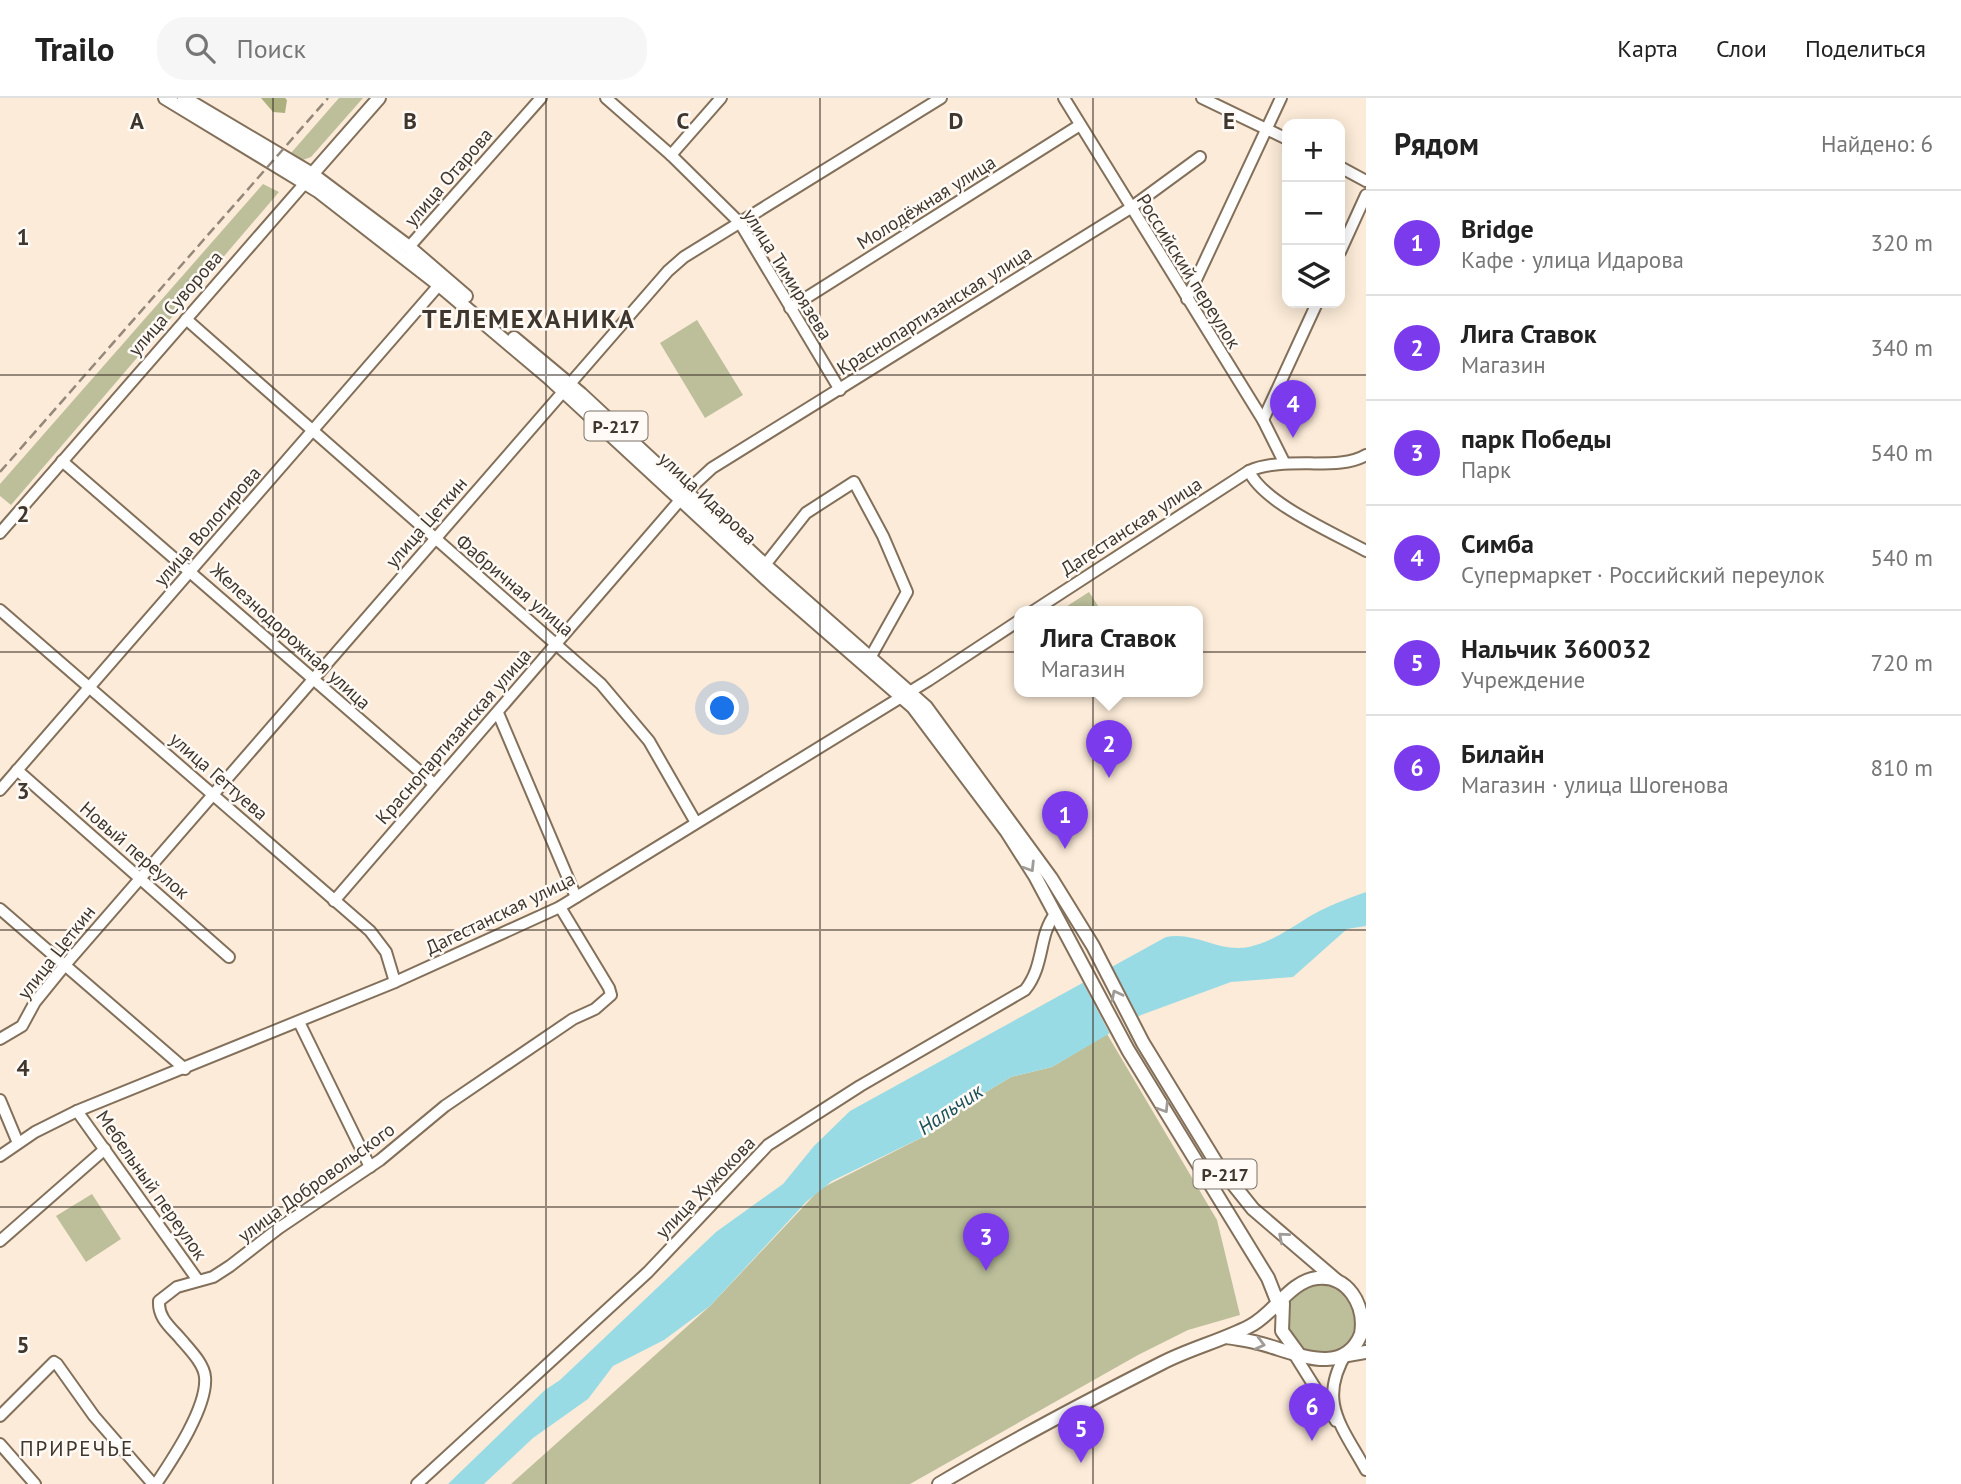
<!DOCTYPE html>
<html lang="ru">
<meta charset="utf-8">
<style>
body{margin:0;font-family:"PT Sans",sans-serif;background:#f6f6f6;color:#222}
.controls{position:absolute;right:21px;top:21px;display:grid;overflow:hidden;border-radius:14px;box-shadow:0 4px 18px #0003}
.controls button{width:63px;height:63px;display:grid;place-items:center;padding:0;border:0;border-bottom:2px solid #e0e0e0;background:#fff;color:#222;font:35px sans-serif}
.you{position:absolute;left:723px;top:611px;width:24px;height:24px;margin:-18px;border:5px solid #fff;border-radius:50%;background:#1a73e8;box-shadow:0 0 0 10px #1a73e833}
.badge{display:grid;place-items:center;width:46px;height:46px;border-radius:50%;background:#7c3aed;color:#fff;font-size:23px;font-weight:700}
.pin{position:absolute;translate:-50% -58px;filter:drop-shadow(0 2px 4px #0008)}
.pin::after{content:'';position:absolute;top:37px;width:24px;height:21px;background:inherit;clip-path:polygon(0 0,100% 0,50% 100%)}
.popup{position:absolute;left:1014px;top:508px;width:189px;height:91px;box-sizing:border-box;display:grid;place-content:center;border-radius:14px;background:#fff;filter:drop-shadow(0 2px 5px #0005);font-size:23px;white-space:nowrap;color:#767676}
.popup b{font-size:26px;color:#222}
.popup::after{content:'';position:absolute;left:50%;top:100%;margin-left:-14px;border:14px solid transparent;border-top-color:#fff}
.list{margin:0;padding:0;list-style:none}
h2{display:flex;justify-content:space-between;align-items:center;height:91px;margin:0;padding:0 28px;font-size:30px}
h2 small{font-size:23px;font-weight:400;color:#767676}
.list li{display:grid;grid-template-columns:46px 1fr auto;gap:21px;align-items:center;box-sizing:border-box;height:105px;padding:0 28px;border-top:2px solid #e0e0e0}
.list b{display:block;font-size:26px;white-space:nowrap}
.list p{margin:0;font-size:23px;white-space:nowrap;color:#767676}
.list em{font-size:23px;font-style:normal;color:#767676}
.icon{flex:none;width:38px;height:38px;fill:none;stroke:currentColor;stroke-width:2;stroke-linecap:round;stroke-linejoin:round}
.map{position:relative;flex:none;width:1366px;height:1386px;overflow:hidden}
header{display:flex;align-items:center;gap:42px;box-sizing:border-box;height:98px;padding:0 35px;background:#fff;border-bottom:2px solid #e0e0e0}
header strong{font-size:33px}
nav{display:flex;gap:38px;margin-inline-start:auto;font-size:24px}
.search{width:490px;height:63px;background:#f6f6f6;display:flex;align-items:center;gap:18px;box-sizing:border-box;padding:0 24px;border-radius:28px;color:#767676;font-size:26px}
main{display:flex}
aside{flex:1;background:#fff}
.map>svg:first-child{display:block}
</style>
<header>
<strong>Trailo</strong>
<div class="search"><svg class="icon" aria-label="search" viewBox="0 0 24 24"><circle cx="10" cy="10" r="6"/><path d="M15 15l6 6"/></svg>Поиск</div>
<nav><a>Карта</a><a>Слои</a><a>Поделиться</a></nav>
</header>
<main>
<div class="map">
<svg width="1366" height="1386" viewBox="0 0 1366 1386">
<rect width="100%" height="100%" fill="#fcebd8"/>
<g fill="#bcbf9a">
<polygon points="339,0 363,0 311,59 300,63 291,55"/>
<polygon points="263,86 279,94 11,407 0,398 0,386"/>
<polygon points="697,222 743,297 705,320 660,245"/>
<polygon points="1089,494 1102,514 1058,514"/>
<polygon points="1107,936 1217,1122 1240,1217 1188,1232 1138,1257 910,1386 511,1386 710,1208 820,1091 927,1037 976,1000 1011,979 1052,969"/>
<polygon points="92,1096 121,1141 86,1164 56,1118"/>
<circle cx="1321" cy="1221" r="35"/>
</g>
<polygon fill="#acb07e" points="261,0 285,0 287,2 285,15 273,14"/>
<path fill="#99dbe4" d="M1366,794v34l-19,3 -54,48 -62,5 -90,33 -89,52 -41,10 -35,21 -49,37 -95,46 -26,21 -96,104 -46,34 -51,26 -25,33 -55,39 -49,46h-36l97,-94 15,-10 156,-148 67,-48 31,-38 36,-35 316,-174c30,-6 52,16 83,10 22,-5 39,-17 58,-29 18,-11 39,-19 59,-26z"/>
<polygon fill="#fcebd8" points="1110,865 1140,922 1111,938 1081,881"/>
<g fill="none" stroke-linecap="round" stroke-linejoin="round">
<defs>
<g id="minor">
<polyline points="606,0 671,57 740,125 840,292"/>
<polyline points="1064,0 1263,322 1284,364"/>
<polyline points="1202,0 1287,41"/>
<polyline points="671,57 721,0"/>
<polyline points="1340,69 1366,83"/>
<polyline points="409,149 541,0"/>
<polyline points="1340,154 1366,97"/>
<polyline points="1187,201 1281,0"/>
<polyline points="790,210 1080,27"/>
<polyline points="186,221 601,586 649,643 695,723"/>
<polyline points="1263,322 1317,205"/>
<polyline points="62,363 433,685"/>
<path d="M1249,373c14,32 85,62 117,80"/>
<polyline points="686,394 712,370 1129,111 1200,59"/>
<polyline points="0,435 305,85"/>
<polyline points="765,467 806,415 854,384 883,438 907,494 870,560"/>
<polyline points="0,512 370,833 386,854 395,884"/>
<path d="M1032,514l217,-141c36,-16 90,1 117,-16"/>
<polyline points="498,615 576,799"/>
<polyline points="17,672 229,859"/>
<polyline points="0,692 439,187"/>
<polyline points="334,803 681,401"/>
<polyline points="0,811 185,971"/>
<polyline points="299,924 370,1069"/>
<polyline points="0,941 22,928 35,904 65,867 668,173 684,159 941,0"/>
<polyline points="0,1002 18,1045"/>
<polyline points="77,1013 197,1181"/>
<polyline points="0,1058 35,1034 77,1013 395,884 560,809 929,582 1020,522"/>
<polyline points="0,1143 105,1051"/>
<polyline points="1291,1251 1336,1323"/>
<path d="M1347,1254c-30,49 -6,73 19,118"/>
<polyline points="0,1318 54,1264 57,1266 94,1318 153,1386"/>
<polyline points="0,1346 35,1386"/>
<path d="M156,1386c16,-24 52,-77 49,-107 -1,-14 -17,-29 -26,-40 -10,-11 -21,-20 -20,-36l18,-14 36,-10 17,-11 49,-38 101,-68 65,-54 128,-87 22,-10 16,-14 -2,-7 -49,-81"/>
<path d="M417,1386l231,-212 120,-127 92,-59 165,-96c20,-25 13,-54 30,-76"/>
</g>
<g id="major">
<polyline points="165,0 318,93 439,187 549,280 774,488 913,609 1007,734 1035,778 1128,952 1268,1180 1281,1213"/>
<polyline points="184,0 312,76 409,149 466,198"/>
<polyline points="307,82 379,0"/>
<polyline points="514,240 581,296 765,467 926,609 1051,780 1093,848 1143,945 1217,1066 1253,1111 1336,1182"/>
<polyline points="1283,1205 1282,1233 1298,1255"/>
<polyline points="1342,1258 1366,1254"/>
<path d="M939,1386c72,-43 148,-83 223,-121 29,-15 59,-22 88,-37 24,-12 40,-45 67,-48 30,-4 49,27 44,56 -18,46 -71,16 -103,9 -10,-3 -21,-4 -31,-6"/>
</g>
</defs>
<use href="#minor" stroke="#83705b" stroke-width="14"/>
<use href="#major" stroke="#83705b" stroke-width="16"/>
<use href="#minor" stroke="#fff" stroke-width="10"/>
<use href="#major" stroke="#fff" stroke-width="12"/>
<polyline stroke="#94887a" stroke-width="2.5" stroke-dasharray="10 5" stroke-linecap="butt" points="0,374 328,0"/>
</g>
<defs><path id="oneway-chevron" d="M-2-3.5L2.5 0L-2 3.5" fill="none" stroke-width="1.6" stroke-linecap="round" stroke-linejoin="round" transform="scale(1.75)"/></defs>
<g stroke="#9f9b96">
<use href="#oneway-chevron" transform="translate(1030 769) rotate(58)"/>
<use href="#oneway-chevron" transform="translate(1116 897) rotate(-117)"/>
<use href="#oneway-chevron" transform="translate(1164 1010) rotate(58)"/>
<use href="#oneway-chevron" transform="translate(1283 1139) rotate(-139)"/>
<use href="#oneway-chevron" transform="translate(1260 1246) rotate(14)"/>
</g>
<path fill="none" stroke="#3f372d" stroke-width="2" stroke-opacity="0.55" d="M273,0v1386M546,0v1386M820,0v1386M1093,0v1386M0,277h1366M0,554h1366M0,832h1366M0,1109h1366"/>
<g text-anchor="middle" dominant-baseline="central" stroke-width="5" stroke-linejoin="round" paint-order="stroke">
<g fill="#fffaf6" stroke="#797269" stroke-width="2">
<rect x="584.5" y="313.5" width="63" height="29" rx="5"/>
<rect x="1193.5" y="1061.5" width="63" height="29" rx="5"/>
</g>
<g font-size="18" font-weight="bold" fill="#3f372d">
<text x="616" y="328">Р-217</text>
<text x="1225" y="1076">Р-217</text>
</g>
<g font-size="19" fill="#3f372d" stroke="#fffaf6">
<text transform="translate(448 79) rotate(-49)">улица Отарова</text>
<text transform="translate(926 104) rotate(-32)">Молодёжная улица</text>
<text transform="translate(1189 173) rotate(58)">Российский переулок</text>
<text transform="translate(788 176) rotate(58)">улица Тимирязева</text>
<text transform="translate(175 205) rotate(-49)">улица Суворова</text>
<text transform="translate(934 212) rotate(-32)">Краснопартизанская улица</text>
<text transform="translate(708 400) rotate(43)">улица Идарова</text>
<text transform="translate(426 424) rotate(-49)">улица Цеткин</text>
<text transform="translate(207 428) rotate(-49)">улица Вологирова</text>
<text transform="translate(1131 428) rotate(-33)">Дагестанская улица</text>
<text transform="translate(515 487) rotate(40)">Фабричная улица</text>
<text transform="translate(291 538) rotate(42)">Железнодорожная улица</text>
<text transform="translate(453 638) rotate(-49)">Краснопартизанская улица</text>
<text transform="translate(219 678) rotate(41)">улица Геттуева</text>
<text transform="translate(135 752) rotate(41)">Новый переулок</text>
<text transform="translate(500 815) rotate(-26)">Дагестанская улица</text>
<text transform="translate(56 854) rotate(-52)">улица Цеткин</text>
<text transform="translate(316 1084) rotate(-36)">улица Добровольского</text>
<text transform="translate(152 1087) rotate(55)">Мебельный переулок</text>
<text transform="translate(705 1089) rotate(-46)">улица Хужокова</text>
</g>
<g font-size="21" font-style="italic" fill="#185159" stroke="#fffaf6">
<text transform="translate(950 1011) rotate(-34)">Нальчик</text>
</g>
<g font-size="21" letter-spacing="2" fill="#3f372d" stroke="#fffaf6">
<text x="77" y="1350">ПРИРЕЧЬЕ</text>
</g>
<g font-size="26" font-weight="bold" letter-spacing="2" fill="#3f372d" stroke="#fffaf6">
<text x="529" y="220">ТЕЛЕМЕХАНИКА</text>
</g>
</g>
<g font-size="23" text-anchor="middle" font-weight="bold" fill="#3f372d" stroke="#fffaf6" stroke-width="5" stroke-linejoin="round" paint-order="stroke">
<text x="137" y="31">A</text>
<text x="410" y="31">B</text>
<text x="683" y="31">C</text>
<text x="956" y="31">D</text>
<text x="1229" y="31">E</text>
<text x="23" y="147">1</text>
<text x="23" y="424">2</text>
<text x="23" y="701">3</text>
<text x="23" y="978">4</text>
<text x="23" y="1255">5</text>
</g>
</svg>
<div class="controls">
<button>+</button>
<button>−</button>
<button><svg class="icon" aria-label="layers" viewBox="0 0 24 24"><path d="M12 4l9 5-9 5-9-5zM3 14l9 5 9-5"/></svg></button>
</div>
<div class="you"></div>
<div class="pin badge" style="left:1065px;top:751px">1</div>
<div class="pin badge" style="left:1109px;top:680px">2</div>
<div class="popup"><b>Лига Ставок</b>Магазин</div>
<div class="pin badge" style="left:986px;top:1173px">3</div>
<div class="pin badge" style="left:1293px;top:340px">4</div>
<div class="pin badge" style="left:1081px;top:1365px">5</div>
<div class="pin badge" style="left:1312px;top:1343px">6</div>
</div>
<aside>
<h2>Рядом<small>Найдено: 6</small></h2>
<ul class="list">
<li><span class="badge">1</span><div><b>Bridge</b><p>Кафе · улица Идарова</p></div><em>320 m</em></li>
<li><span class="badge">2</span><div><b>Лига Ставок</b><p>Магазин</p></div><em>340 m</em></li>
<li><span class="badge">3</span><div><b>парк Победы</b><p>Парк</p></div><em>540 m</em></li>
<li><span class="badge">4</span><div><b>Симба</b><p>Супермаркет · Российский переулок</p></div><em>540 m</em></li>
<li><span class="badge">5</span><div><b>Нальчик 360032</b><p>Учреждение</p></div><em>720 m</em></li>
<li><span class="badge">6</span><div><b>Билайн</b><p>Магазин · улица Шогенова</p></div><em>810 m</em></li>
</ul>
</aside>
</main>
